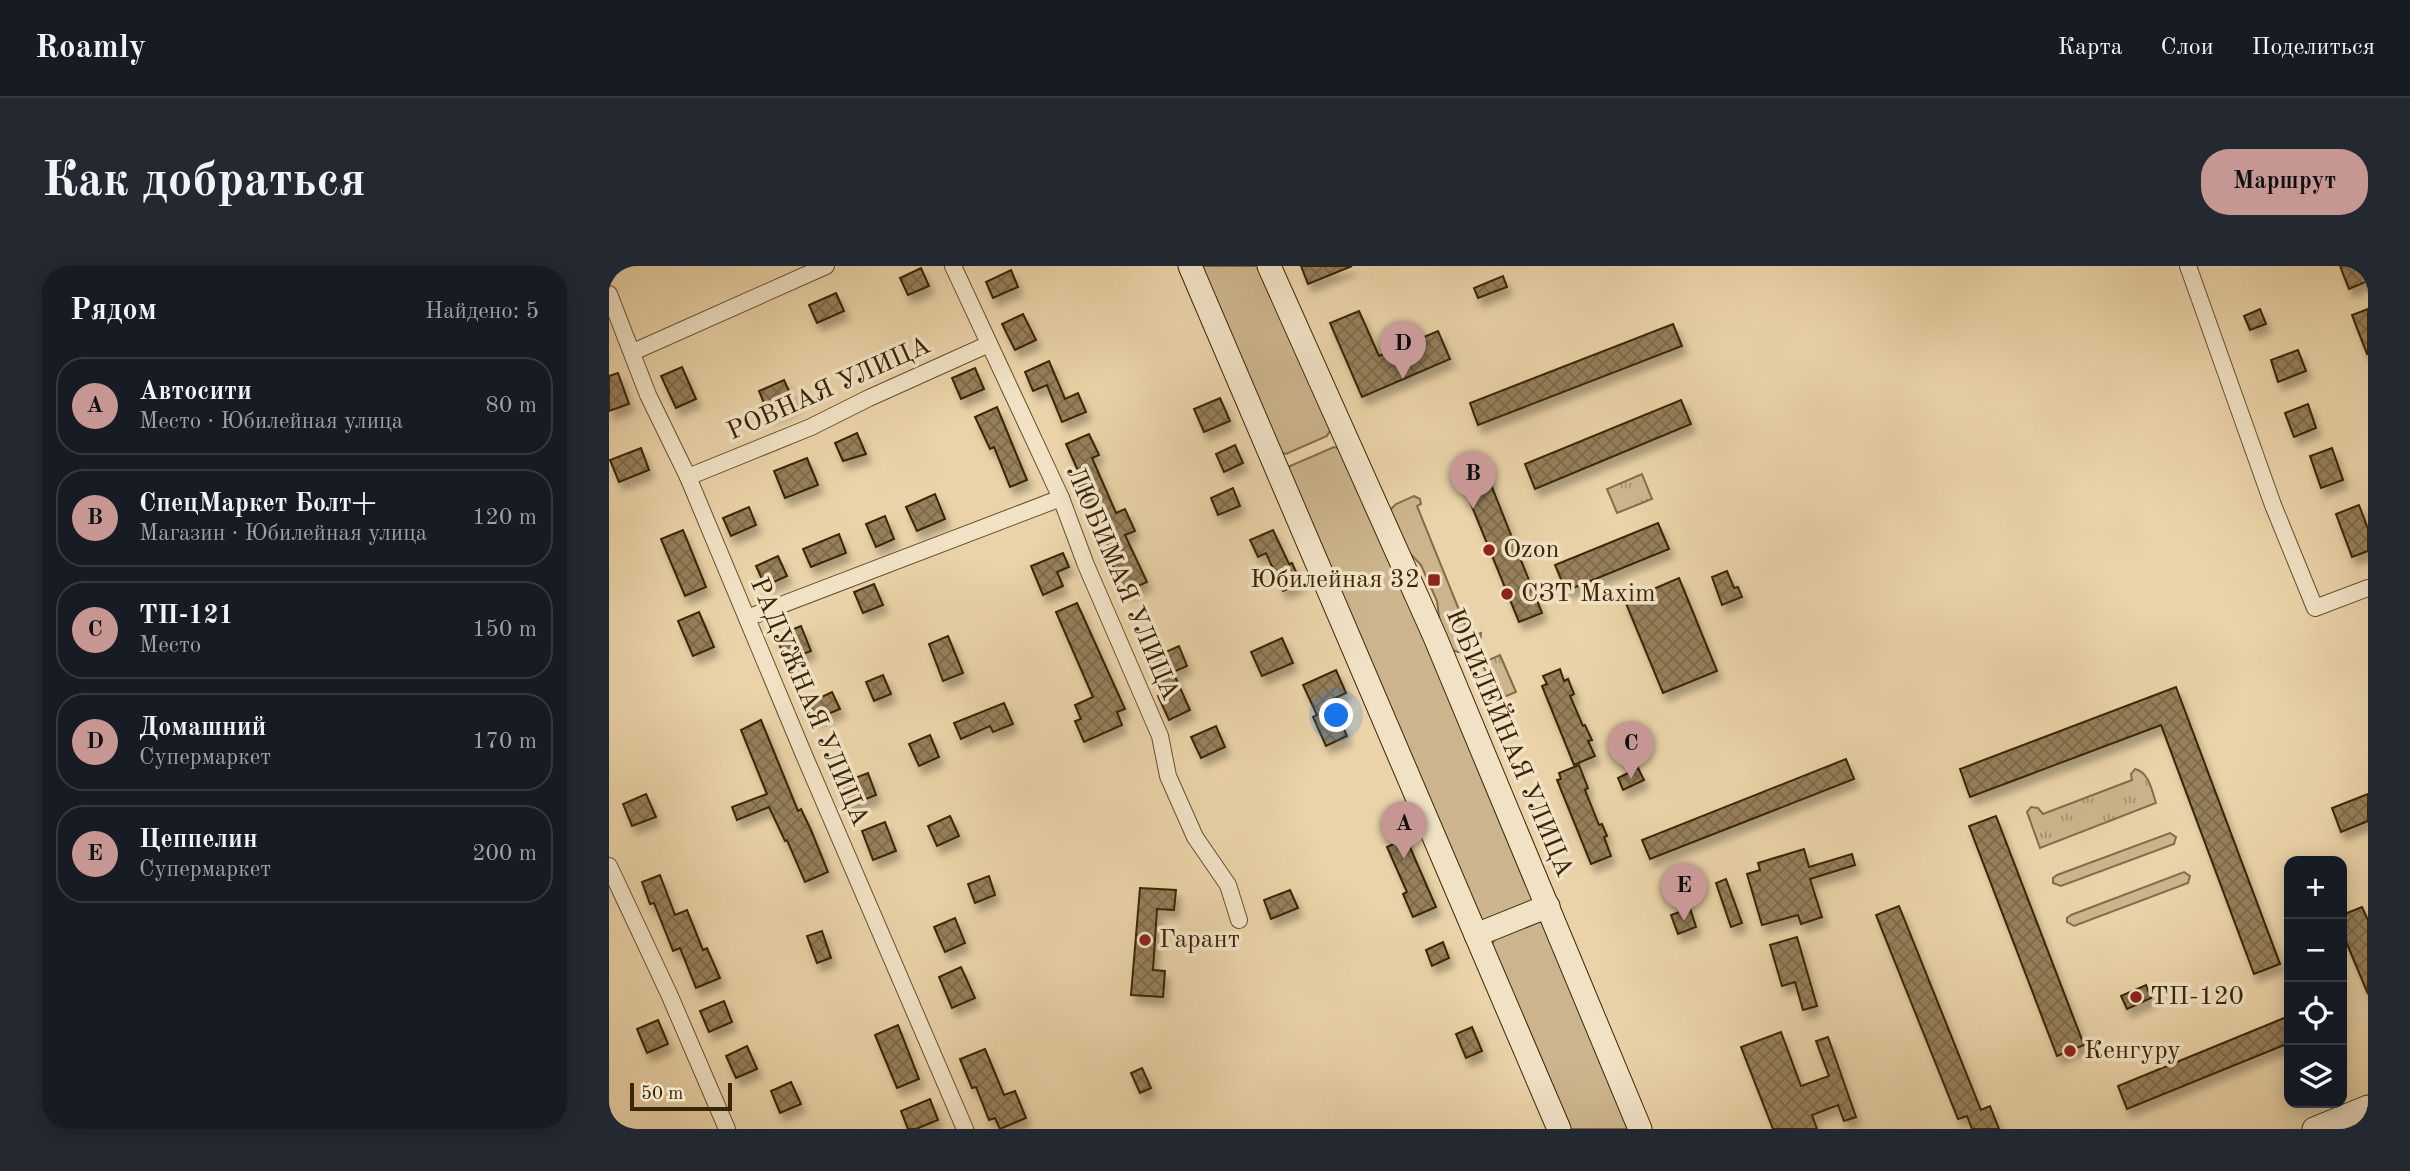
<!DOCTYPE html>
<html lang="ru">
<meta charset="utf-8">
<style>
body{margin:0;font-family:"Old Standard TT",serif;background:#242831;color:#f1f3f6}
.controls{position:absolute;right:21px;bottom:21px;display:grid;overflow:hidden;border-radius:14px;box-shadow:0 4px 18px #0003}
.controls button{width:63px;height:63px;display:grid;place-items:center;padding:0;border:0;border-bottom:2px solid #363941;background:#171b24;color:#f1f3f6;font:35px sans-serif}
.scale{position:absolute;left:21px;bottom:18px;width:102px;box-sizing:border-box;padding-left:7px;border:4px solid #3a2505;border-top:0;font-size:19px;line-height:24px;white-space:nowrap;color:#3a2505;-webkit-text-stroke:5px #f1e2c6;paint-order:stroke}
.you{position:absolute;left:728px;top:450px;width:24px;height:24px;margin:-18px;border:5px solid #fff;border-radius:50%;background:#1a73e8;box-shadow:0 0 0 10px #1a73e833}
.badge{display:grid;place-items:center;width:46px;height:46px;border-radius:50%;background:#c59692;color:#111;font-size:23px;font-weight:700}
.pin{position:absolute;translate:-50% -58px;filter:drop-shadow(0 2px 4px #0008)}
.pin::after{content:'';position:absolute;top:37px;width:24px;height:21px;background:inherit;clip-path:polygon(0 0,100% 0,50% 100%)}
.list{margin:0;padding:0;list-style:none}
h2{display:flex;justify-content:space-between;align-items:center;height:91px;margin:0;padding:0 28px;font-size:30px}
h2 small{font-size:23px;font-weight:400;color:#9ea1a6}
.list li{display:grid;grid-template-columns:46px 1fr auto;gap:21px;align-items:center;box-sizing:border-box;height:98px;margin:0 14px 14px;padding:0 14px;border:2px solid #363941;border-radius:28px}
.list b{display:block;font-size:26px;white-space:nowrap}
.list p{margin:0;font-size:23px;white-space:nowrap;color:#9ea1a6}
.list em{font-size:23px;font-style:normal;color:#9ea1a6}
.icon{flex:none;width:38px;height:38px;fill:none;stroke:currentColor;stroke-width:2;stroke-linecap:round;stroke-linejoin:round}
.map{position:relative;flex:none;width:1759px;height:863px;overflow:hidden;border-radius:28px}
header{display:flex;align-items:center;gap:42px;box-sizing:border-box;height:98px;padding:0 35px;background:#171b24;border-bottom:2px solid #363941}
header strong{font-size:33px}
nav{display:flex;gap:38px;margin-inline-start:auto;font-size:24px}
.intro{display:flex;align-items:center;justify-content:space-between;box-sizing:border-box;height:168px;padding:0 42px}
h1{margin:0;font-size:49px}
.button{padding:18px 32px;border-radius:28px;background:#c59692;color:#111;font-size:24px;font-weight:700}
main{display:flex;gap:42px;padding:0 42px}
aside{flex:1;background:#171b24;border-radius:28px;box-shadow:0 4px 18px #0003}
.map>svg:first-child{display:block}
</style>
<header>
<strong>Roamly</strong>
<nav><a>Карта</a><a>Слои</a><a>Поделиться</a></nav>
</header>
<div class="intro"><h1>Как добраться</h1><a class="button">Маршрут</a></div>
<main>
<aside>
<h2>Рядом<small>Найдено: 5</small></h2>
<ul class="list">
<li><span class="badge">A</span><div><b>Автосити</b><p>Место · Юбилейная улица</p></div><em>80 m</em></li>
<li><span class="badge">B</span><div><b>СпецМаркет Болт+</b><p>Магазин · Юбилейная улица</p></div><em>120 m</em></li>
<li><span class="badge">C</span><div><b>ТП-121</b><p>Место</p></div><em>150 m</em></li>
<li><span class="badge">D</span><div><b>Домашний</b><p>Супермаркет</p></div><em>170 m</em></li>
<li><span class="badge">E</span><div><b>Цеппелин</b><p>Супермаркет</p></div><em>200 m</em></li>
</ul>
</aside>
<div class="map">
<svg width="1759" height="863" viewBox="0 0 1759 863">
<defs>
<pattern id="park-tufts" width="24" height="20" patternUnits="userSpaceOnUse" patternTransform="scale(1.75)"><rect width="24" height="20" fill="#ccb58c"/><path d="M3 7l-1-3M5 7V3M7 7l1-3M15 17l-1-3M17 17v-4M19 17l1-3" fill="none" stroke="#a79370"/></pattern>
<pattern id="building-cross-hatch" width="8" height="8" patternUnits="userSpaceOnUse" patternTransform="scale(1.75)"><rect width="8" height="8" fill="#967f5a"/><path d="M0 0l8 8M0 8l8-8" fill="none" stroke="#7b6848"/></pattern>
<filter id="shadow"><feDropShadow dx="4.5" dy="8" stdDeviation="3.5" flood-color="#0004"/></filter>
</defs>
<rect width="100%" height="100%" fill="#ead3a8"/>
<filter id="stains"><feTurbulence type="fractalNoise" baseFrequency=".00286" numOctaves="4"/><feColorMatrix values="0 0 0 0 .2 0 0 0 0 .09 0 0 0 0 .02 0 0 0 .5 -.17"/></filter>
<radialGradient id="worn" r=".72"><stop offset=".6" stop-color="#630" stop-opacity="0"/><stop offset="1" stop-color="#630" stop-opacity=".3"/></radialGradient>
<g fill="#ccb58c" stroke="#836d48" stroke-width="2">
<polygon points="590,0 650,0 722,163 718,170 677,188 669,185"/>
<polygon points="725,181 734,184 926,630 923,639 880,657 870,654 678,207 681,200"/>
<path d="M805,230l6,3 1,5 -4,2 53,131 11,-4c0,17 -15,23 -29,17l-12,-26 -3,-23 -16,-36 -16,-17 -14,-34v-5l5,-5z"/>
<polygon points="1561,567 1567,571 1565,578 1452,620 1444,617 1444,612 1448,609"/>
<polygon points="1575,606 1581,610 1579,617 1465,660 1458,656 1458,652 1462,649"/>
<polygon points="929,653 936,657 1019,863 961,863 883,679 887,670"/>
</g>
<g fill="url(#park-tufts)" stroke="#836d48" stroke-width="2">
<polygon points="1033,208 1043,233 1008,247 998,223"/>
<polygon points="891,389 907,426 888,434 873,397"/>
<path d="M1526,503c14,3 17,22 21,34l-116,45 -13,-36 4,-5 7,1 5,6 89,-34 -1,-6z"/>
</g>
<g fill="url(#building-cross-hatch)" stroke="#3a2505" stroke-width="2" filter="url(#shadow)">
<polygon points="692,0 743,0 699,18"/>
<polygon points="1731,0 1755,0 1759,15 1740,23"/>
<polygon points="312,2 320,20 299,29 291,12"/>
<polygon points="402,4 409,21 384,32 377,16"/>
<polygon points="894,10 898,21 869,32 865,22"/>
<polygon points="227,27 235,45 208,57 200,39"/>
<polygon points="1651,43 1657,58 1641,64 1635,50"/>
<polygon points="1759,43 1759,87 1758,88 1743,49"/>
<polygon points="750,45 770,90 829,65 841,93 753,131 721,57"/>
<polygon points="414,48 427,74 406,84 393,58"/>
<polygon points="1064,58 1073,80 869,159 861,137"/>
<polygon points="1689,84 1697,105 1669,116 1662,94"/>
<polygon points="440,95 456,133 469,127 477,146 453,156 438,119 424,125 416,106"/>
<polygon points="73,101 87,133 67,142 52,110"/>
<polygon points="366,102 375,123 352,133 343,112"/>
<polygon points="9,107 20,138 0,145 0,110"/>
<polygon points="175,114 186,138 160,149 150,125"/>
<polygon points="611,132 621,155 595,166 585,143"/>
<polygon points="1072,134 1082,158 926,223 916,198"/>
<polygon points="1699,138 1707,162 1685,171 1676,147"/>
<polygon points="388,141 418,214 401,221 385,181 381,183 366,151"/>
<polygon points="248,167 257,188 234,195 226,177"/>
<polygon points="480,168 490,189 483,192 507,247 516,243 526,265 516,269 538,316 516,326 502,296 506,295 482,241 477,243 467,221 475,218 457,178"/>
<polygon points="626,179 634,197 615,206 607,188"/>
<polygon points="32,182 40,204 10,216 1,194"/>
<polygon points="1723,182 1734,214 1712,222 1701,190"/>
<polygon points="198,192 209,219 176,232 165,205"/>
<polygon points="877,206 933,347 910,356 853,216"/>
<polygon points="624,222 631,240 609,249 602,232"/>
<polygon points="326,228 336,253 308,265 297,241"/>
<polygon points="1750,239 1759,263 1759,285 1743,291 1727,248"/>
<polygon points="140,241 147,259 122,270 114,252"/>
<polygon points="276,250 285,273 267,281 257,258"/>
<polygon points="1049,257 1060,283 957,325 946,299"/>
<polygon points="74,264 97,321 76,330 52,273"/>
<polygon points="664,264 680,298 683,297 692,317 674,325 657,287 649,291 641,274"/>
<polygon points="230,268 237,287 202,301 194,283"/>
<polygon points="454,287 460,301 448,306 454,320 434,329 422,300"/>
<polygon points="169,290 178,310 156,320 147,300"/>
<polygon points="1118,305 1125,322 1129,321 1133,331 1113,339 1103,311"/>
<polygon points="1070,312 1108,405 1054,427 1016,335"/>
<polygon points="265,318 274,339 254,347 245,326"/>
<polygon points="468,337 516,443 508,446 513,459 475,476 466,455 472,453 466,439 484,431 447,346"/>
<polygon points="90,346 105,381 84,390 69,355"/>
<polygon points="192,360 202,385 177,395 167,370"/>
<polygon points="339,370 354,407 334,415 320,378"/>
<polygon points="673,372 684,397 653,410 642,386"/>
<polygon points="570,380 578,400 564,406 581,444 560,454 549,430 556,427 541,393"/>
<polygon points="951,403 955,415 959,413 965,428 961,430 974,460 976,459 983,474 979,475 986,490 965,499 933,420 938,418 934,410"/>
<polygon points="727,404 737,427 722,434 738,470 717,480 704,451 708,449 694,419"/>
<polygon points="274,409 282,428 265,435 257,416"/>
<polygon points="1567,421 1671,698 1645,708 1552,459 1361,531 1351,503"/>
<polygon points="223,426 231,443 207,453 200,437"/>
<polygon points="395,437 404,458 384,466 381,460 352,473 345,457"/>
<polygon points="152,454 189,545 192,543 202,564 219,606 196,616 178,574 176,575 160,541 128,554 123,541 158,528 132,464"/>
<polygon points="607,460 616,481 592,492 582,471"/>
<polygon points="321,469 330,491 310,500 300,478"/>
<polygon points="1237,493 1245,513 1041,593 1033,574"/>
<polygon points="970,499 979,522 976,524 990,559 993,558 998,570 995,571 1002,590 982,598 948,514 952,513 950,507"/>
<polygon points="1029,502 1035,514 1014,524 1009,512"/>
<polygon points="259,507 267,529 239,540 230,518"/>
<polygon points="37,528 47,551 23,560 14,538"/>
<polygon points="1759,528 1759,555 1732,566 1723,542"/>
<polygon points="341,550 350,570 328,580 319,560"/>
<polygon points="1387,550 1475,779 1448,790 1360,560"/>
<polygon points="276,556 287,585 264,594 253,565"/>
<polygon points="797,572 827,641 804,651 794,628 798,626 778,581"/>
<polygon points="1195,583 1200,601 1243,588 1246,599 1201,613 1213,651 1192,658 1189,649 1153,659 1138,608 1151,604 1149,597"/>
<polygon points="51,609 66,649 78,644 94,684 98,682 111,712 87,722 71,682 64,685 45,637 41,638 33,616"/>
<polygon points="380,610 386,629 366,637 359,618"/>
<polygon points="1117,613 1133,657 1122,661 1107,617"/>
<polygon points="531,622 567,624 565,644 548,643 544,704 556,705 554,731 522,729"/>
<polygon points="681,624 689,642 662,653 655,634"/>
<polygon points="1290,640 1372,844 1381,840 1390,863 1363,863 1358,850 1349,853 1267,649"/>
<polygon points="1753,641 1759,654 1759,728 1733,666 1733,649"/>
<polygon points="1081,642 1087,661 1069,668 1062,649"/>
<polygon points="346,652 356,677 336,686 325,661"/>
<polygon points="213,665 222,692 208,697 198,670"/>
<polygon points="1188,671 1208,740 1194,744 1186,716 1173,720 1161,679"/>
<polygon points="834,676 840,692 823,700 817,684"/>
<polygon points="352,701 366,732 343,742 330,711"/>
<polygon points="1537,719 1542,732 1518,743 1512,730"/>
<polygon points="115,735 123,756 100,766 91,745"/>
<polygon points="1680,750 1680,777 1518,843 1509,820"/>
<polygon points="49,754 59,778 38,787 28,763"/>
<polygon points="289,759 310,813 288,822 266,769"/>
<polygon points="863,761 873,785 857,792 847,768"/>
<polygon points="1172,766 1192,820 1220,810 1207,775 1219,771 1247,851 1235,855 1229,839 1203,849 1208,863 1164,863 1132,781"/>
<polygon points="138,780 148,803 127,812 117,790"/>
<polygon points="376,783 395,829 406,825 417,852 391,863 386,852 380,854 367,821 363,822 351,793"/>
<polygon points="533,802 542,822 531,827 522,807"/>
<polygon points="182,816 192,838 171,847 162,825"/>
<polygon points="321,833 329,854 307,863 299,863 292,845"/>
</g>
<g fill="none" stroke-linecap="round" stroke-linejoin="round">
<defs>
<g id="minor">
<polyline points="344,0 452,232 477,299 551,470 559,510 586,571 619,619 630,654"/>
<polyline points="1579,0 1664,239 1706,342 1759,322"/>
<polyline points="0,28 39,129 79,211 195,489 356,863"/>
<polyline points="24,86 217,0"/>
<polyline points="79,211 202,161 260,132 380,78"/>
<polyline points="138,352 452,232"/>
<polyline points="0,600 60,728 118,863"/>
</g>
<g id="secondary">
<polyline points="581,0 950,863"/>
<polyline points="660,0 826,371 1031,863"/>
<polyline points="867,669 939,640"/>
<polyline points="1705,863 1759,841"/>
</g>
</defs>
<use href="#minor" stroke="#66502e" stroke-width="18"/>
<use href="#secondary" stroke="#3a2505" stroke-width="25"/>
<use href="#minor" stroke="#f1e2c6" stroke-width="16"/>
<use href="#secondary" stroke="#f1e2c6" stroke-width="23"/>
</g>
<g fill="#8f2418" stroke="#f1e2c6" stroke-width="2.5">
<circle cx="880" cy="284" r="7"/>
<rect x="818" y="307" width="14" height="14" rx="3.5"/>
<circle cx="898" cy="328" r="7"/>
<circle cx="536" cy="674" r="7"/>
<circle cx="1527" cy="731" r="7"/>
<circle cx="1461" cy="785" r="7"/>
</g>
<g text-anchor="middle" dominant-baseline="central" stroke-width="7" stroke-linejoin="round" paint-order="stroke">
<g font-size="26" fill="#3a2505" stroke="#f1e2c6">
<text transform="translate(220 123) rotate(-24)">РОВНАЯ УЛИЦА</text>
<text transform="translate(513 317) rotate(67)">ЛЮБИМАЯ УЛИЦА</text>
<text transform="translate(200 436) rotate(67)">РАДУЖНАЯ УЛИЦА</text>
<text transform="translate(900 477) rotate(67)">ЮБИЛЕЙНАЯ УЛИЦА</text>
</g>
<g font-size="26" fill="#3a2505" stroke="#f1e2c6" text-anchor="start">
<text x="894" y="284">Ozon</text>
<text x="811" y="314" text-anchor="end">Юбилейная 32</text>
<text x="912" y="328">СЗТ Maxim</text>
<text x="550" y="674">Гарант</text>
<text x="1541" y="731">ТП-120</text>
<text x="1475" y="785">Кенгуру</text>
</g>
</g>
<rect width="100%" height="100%" filter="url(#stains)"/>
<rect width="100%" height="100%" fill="url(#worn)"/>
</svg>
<div class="controls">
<button>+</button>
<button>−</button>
<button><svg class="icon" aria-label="locate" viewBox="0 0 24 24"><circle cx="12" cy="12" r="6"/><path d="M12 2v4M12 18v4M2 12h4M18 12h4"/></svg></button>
<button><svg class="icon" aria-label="layers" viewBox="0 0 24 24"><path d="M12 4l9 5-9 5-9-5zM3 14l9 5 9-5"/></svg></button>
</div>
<div class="scale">50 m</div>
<div class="you"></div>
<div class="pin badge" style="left:795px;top:593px">A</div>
<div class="pin badge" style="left:864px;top:243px">B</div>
<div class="pin badge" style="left:1022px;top:513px">C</div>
<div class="pin badge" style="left:794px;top:113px">D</div>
<div class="pin badge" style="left:1075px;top:655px">E</div>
</div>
</main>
